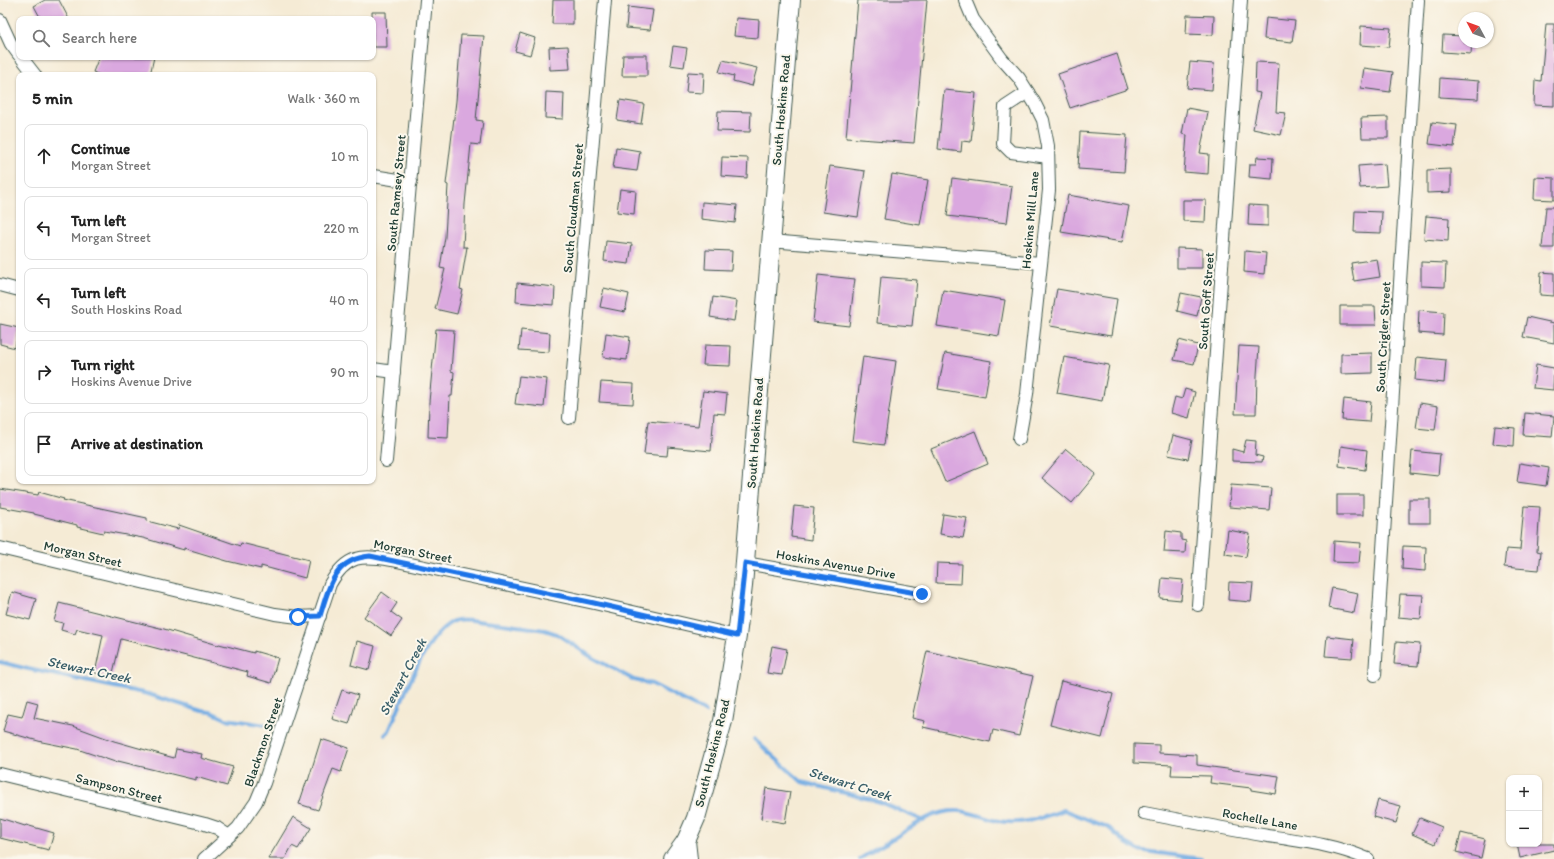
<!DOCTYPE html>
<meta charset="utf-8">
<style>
body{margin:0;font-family:Itim,sans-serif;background:#f6f6f6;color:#222}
.controls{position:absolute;right:12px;bottom:12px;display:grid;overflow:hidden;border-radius:8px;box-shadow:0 1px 3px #0004}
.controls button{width:36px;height:36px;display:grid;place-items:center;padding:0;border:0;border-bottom:1px solid #e0e0e0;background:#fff;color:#222;font:20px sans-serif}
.compass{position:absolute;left:1458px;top:12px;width:36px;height:36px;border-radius:50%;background:#fff;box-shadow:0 1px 3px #0004;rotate:311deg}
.stop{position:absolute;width:12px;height:12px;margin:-9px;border:3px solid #1a73e8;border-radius:50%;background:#fff}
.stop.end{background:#1a73e8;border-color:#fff;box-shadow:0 1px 4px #0008}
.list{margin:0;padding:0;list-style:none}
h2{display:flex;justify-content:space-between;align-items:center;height:52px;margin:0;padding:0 16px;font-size:17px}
h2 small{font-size:13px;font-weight:400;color:#767676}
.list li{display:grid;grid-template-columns:26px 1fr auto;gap:12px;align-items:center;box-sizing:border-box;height:64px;margin:0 8px 8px;padding:0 8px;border:1px solid #e0e0e0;border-radius:8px}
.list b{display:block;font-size:15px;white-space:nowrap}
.list p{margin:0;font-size:13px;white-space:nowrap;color:#767676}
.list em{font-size:13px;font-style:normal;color:#767676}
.icon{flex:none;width:22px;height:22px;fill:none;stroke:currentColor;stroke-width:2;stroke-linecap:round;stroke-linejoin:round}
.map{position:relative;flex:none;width:1554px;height:859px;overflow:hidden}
.search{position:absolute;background:#fff;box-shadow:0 1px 3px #0004;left:16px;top:16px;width:360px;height:44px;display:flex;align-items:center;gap:10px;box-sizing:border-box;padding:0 14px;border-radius:8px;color:#767676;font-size:15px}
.panel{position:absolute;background:#fff;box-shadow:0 1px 3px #0004;left:16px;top:72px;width:360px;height:412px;border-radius:8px}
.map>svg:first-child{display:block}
</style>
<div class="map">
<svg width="1554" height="859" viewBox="0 0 1554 859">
<rect width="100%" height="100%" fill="#fbf7ec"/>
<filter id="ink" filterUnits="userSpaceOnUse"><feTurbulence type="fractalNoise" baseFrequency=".025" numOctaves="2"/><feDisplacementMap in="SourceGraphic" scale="8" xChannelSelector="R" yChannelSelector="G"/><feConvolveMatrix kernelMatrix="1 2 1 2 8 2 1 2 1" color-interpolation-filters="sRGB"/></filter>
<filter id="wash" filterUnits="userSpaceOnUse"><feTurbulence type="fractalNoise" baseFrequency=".012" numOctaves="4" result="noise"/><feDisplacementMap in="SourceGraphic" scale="16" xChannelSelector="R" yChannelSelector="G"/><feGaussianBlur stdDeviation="0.9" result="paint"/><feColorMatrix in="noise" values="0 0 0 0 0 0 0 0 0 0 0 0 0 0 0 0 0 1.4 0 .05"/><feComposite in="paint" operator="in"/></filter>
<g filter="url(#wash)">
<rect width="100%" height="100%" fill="#f5ebd5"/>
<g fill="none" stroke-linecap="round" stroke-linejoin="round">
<g stroke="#73ace3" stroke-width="4">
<polyline points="0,662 28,669 148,694 202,711 211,712 226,719 266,725"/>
<path d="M385,735l4,-4c12,-27 38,-103 68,-111 9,-2 18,1 27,2 21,2 41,5 61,8l12,4 33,22 44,24 18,4 54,28"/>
<polyline points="754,739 802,782 877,801 922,820"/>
<path d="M860,859c10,-7 21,-13 31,-19 22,-13 40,-30 67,-29 11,0 24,6 35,9 28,6 46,-1 71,-10l45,18 17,15 12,7 63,9"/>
</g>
</g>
<g id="blocks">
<g fill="#daa8df">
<polygon points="45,0 59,0 69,19 41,19 34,6"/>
<polygon points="553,0 573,0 573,24 552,24"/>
<polygon points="858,0 927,0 914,143 846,138"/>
<polygon points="628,7 653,10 650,30 626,28"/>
<polygon points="372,12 386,12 387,47 373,47"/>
<polygon points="1187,15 1214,16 1213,35 1186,34"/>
<polygon points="736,18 759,20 758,38 734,36"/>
<polygon points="1266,18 1295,21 1292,42 1264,39"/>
<polygon points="1546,24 1554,24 1554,106 1534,105 1535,80 1541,81"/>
<polygon points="1361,26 1391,28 1389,47 1360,45"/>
<polygon points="520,33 535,38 530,55 515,51"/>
<polygon points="461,35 484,36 476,120 483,121 480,145 471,144 465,204 463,247 467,247 460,289 463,290 457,314 435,309 445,269 440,268 445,237 448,185 446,184 456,101"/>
<polygon points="1443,35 1464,36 1464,42 1472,42 1471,54 1442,52"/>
<polygon points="568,46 570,69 550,70 549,47"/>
<polygon points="673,46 687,48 684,67 670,65"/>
<polygon points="1117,54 1128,89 1070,108 1058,74"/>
<polygon points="623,55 647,55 647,76 622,76"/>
<polygon points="99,57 154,57 150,75 100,75 93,72"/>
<polygon points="723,60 757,68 752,86 733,81 734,76 719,72"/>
<polygon points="1190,62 1214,64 1212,90 1187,88"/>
<polygon points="1256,62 1279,63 1276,112 1286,113 1281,135 1253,129 1260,93 1255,92"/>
<polygon points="1364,68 1393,72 1390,92 1361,88"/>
<polygon points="688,72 704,73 703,93 686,92"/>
<polygon points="1440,78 1479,81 1478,99 1439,97"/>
<polygon points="944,90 976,93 971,142 962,141 961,152 938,149"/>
<polygon points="546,92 564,93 563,119 545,118"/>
<polygon points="620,100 644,104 641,124 617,120"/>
<polygon points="1187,108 1208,112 1200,153 1209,154 1208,174 1184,172 1187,135 1182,134"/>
<polygon points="718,111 751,112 750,132 717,131"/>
<polygon points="1388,117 1388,138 1362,138 1361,118"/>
<polygon points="1432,122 1457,125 1454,147 1429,144"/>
<polygon points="1080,132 1127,135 1124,172 1078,169"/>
<polygon points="616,147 640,151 637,171 613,168"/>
<polygon points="722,157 748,158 747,178 721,176"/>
<polygon points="1257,157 1273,158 1272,179 1249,177 1250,164 1256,164"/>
<polygon points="1385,164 1387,186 1360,188 1358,166"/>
<polygon points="830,166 865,171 858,217 823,212"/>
<polygon points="1451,169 1451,192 1427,193 1427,170"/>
<polygon points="892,174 928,180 920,225 884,219"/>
<polygon points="1535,177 1554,178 1554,200 1534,199"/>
<polygon points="952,178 1012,186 1007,223 947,216"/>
<polygon points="620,189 636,191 634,214 617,212"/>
<polygon points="1068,195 1129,206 1122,242 1061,232"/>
<polygon points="1183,200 1206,200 1205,222 1183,221"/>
<polygon points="702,202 737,205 735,223 701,219"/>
<polygon points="1249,205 1268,206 1268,226 1248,225"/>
<polygon points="1546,207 1554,207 1554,248 1542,248"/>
<polygon points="1355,211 1382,212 1381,233 1354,232"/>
<polygon points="1426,216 1449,218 1448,241 1424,239"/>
<polygon points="606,241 632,244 629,264 604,261"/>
<polygon points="1177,248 1202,249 1202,268 1177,268"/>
<polygon points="706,250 732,251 731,270 705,269"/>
<polygon points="1245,251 1266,253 1264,274 1244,272"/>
<polygon points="1377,259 1380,277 1354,281 1351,263"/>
<polygon points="1421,262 1446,263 1445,287 1421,286"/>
<polygon points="1541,272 1554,273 1554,296 1540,295"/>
<polygon points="818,275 855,279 849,326 813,322"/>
<polygon points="881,277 917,280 912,326 877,323"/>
<polygon points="517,283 555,287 554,305 516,302"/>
<polygon points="604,288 629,294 625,312 600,307"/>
<polygon points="1057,289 1117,299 1111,336 1050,326"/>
<polygon points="943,290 1005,300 999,336 937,326"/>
<polygon points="1181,293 1201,297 1197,316 1177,311"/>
<polygon points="713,297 737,301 734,321 710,317"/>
<polygon points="1340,306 1375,306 1376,325 1340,325"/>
<polygon points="1419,310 1444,312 1443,335 1418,333"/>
<polygon points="1527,317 1554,323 1554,343 1523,337"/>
<polygon points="0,324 19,328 15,348 0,344"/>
<polygon points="436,329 454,330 451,371 454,372 452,396 450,396 448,438 428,437 429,402"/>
<polygon points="521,330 550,333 549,352 519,350"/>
<polygon points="606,333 630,337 627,360 603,357"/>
<polygon points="1179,340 1198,345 1194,364 1174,360"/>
<polygon points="705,345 731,346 730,366 703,365"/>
<polygon points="1239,346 1259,347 1257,375 1256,414 1235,414"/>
<polygon points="945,353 991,361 985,397 938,389"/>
<polygon points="1372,353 1372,373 1341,374 1341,354"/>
<polygon points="863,356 896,361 884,445 852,441"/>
<polygon points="1064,357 1109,365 1102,401 1057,393"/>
<polygon points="1417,357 1446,360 1444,383 1415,380"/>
<polygon points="1536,365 1554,368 1553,390 1533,388"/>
<polygon points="519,376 547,379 544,407 515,404"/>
<polygon points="601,382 634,384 633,404 599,402"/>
<polygon points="1185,389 1195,392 1189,418 1171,413 1175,397 1182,399"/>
<polygon points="703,391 727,394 725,414 714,413 711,451 668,447 667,456 644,454 648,421 698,426"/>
<polygon points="1344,399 1371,402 1369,422 1342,420"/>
<polygon points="1420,403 1438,406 1435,430 1416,428"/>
<polygon points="1525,413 1554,416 1552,437 1523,435"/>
<polygon points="1495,426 1515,428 1514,446 1493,444"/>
<polygon points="975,431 988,464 945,482 931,449"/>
<polygon points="1173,435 1192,440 1188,459 1168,455"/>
<polygon points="1246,440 1256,441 1255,455 1263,457 1262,462 1232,461 1232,449 1243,452"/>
<polygon points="1341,446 1367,450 1365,470 1339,466"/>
<polygon points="1066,449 1096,474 1072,503 1042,478"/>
<polygon points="1412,451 1440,454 1438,476 1410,473"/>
<polygon points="1520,463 1549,468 1546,486 1517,482"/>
<polygon points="1231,485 1271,488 1269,510 1229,507"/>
<polygon points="0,489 38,495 39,492 64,499 63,500 147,518 147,521 178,529 179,525 240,546 241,543 309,560 305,578 261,566 261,569 227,561 184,548 184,550 143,538 104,531 103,533 77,527 77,525 34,514 34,513 0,507"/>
<rect x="1337" y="495" width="26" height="20"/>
<rect x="1409" y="499" width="21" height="24"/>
<polygon points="794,506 814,508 811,540 791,537"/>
<polygon points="1524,506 1540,507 1537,551 1541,552 1539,570 1504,567 1506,549 1520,550"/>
<polygon points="943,514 967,518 963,538 940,534"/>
<polygon points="1228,530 1250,534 1246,557 1225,554"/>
<polygon points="1166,531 1181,533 1181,540 1186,541 1185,553 1164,552"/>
<polygon points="1334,541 1361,543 1359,563 1333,562"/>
<polygon points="1403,546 1426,547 1425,571 1402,569"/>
<polygon points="937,563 962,564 961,584 936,583"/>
<polygon points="1162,578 1183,580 1181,600 1160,598"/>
<polygon points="1229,582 1253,583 1251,602 1228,600"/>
<polygon points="1332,588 1358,593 1354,613 1328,608"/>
<polygon points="12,592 36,599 30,620 6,614"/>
<polygon points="382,592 397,603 391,612 402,620 391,636 364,617"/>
<polygon points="1400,594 1423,595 1421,619 1398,617"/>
<polygon points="59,603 164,629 218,645 219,644 254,653 254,651 278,658 271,683 247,676 248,672 121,639 112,677 95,673 103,635 77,629 75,634 61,630 63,623 54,621"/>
<polygon points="1327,636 1354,639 1352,658 1325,656"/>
<polygon points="357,641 375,646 369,670 351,665"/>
<polygon points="1396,642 1420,644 1418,666 1394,664"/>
<polygon points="772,646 787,649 782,675 767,673"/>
<polygon points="927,651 1033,676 1019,736 993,730 990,742 923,727 925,721 912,718"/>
<polygon points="1061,681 1113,694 1102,738 1050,725"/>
<polygon points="342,690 358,695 349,724 332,719"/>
<polygon points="27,700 38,703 34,718 73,726 114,741 174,758 176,749 202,754 201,758 233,767 227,786 196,777 196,780 118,761 118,763 77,749 42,742 3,731 8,714 22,717"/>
<polygon points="321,739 349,748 341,772 333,769 318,810 299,804 307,780 308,781"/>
<polygon points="1134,744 1159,745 1159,753 1197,755 1197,765 1279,776 1276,794 1251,790 1251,788 1210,783 1211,776 1171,775 1172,765 1134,763"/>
<polygon points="766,788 790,792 785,823 761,819"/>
<polygon points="1378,800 1401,806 1396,823 1373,817"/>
<polygon points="293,817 311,828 298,849 292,846 285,859 268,859"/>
<polygon points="0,818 25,826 26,825 54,833 49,850 0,838"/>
<polygon points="1420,818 1442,827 1435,844 1412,834"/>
<polygon points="1461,833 1485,839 1481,858 1456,852"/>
<polygon points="1517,844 1554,844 1554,850 1520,858"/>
</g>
</g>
</g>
<g filter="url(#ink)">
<use href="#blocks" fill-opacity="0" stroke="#3f574c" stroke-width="1"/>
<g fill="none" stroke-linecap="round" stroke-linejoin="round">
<defs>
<g id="street">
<polyline points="965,0 973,19 1002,59 1019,78 1034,102 1043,120 1048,146 1049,190 1027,394 1019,439"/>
<polyline points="0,20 11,44 19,55"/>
<polyline points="21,57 35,75"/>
<polyline points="1028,92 1005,107 1003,144 1011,152 1048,157"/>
<polyline points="373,176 411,182"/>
<polyline points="770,241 1041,263"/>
<polyline points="0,285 19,290"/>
<polyline points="373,369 394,372"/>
<polyline points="569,418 605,0"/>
<polyline points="386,461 426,0"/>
<polyline points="0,548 275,614 298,617 320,616"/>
<polyline points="745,563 922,594"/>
<polyline points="1198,605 1241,0"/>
<polyline points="1375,675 1418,0"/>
<polyline points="0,774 205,824 217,828 229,836"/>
<path d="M1144,813c41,8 82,16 124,23 34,5 68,9 100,23"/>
<path d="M204,859l34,-31 18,-26 8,-19 66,-199c17,-30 32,-29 62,-24l202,43 143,33"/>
</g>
<g id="secondary">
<polyline points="673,859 686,841"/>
<polyline points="688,859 686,841 696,818 723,721 737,636 743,586 791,0"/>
</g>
</defs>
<use href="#street" stroke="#3f574c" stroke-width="14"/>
<use href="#secondary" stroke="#3f574c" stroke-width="20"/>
<use href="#street" stroke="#fff" stroke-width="12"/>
<use href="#secondary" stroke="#fff" stroke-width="18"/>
</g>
</g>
<g fill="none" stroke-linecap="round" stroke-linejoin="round" filter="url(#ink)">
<path stroke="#1a73e8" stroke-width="5" d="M298,617l22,-1c9,-29 14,-57 50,-60l224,47 143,33 8,-73 177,31"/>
</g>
<g text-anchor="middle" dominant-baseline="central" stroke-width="4" stroke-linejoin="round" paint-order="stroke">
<g font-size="13" fill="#1f3d34" stroke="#fbf7ec">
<text transform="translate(781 110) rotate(-85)">South Hoskins Road</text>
<text transform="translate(396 193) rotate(-85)">South Ramsey Street</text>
<text transform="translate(573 208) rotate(-85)">South Cloudman Street</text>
<text transform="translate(1030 220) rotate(-85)">Hoskins Mill Lane</text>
<text transform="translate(1206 301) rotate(-86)">South Goff Street</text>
<text transform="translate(1383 337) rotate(-87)">South Crigler Street</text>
<text transform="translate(755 433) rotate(-86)">South Hoskins Road</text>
<text transform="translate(413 551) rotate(11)">Morgan Street</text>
<text transform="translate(83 554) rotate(13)">Morgan Street</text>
<text transform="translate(836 564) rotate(10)">Hoskins Avenue Drive</text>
<text transform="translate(263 742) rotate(-71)">Blackmon Street</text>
<text transform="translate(712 753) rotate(-76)">South Hoskins Road</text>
<text transform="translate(119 788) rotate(14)">Sampson Street</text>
<text transform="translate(1260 819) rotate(10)">Rochelle Lane</text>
</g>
<g font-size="14" font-style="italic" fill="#385e69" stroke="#fbf7ec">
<text transform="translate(89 670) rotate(12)">Stewart Creek</text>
<text transform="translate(403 677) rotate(-62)">Stewart Creek</text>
<text transform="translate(850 784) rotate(17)">Stewart Creek</text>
</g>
</g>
</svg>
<div class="controls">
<button>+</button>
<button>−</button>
</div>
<svg class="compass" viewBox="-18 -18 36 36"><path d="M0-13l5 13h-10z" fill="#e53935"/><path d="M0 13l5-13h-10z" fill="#767676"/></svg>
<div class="stop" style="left:298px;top:617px"></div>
<div class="stop end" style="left:922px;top:594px"></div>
<div class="search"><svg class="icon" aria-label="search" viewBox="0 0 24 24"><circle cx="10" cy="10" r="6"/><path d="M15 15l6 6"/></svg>Search here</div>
<section class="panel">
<h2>5 min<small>Walk · 360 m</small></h2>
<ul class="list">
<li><svg class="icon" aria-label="ahead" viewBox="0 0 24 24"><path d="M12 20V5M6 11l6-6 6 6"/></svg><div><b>Continue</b><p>Morgan Street</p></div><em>10 m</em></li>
<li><svg class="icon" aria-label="left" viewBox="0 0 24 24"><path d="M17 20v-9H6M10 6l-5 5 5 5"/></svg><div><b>Turn left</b><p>Morgan Street</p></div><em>220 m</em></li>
<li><svg class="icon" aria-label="left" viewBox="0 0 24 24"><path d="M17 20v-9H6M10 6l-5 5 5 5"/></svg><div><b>Turn left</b><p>South Hoskins Road</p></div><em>40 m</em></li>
<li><svg class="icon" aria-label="right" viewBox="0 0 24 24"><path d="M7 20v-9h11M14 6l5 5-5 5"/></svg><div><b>Turn right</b><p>Hoskins Avenue Drive</p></div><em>90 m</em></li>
<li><svg class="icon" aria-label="arrive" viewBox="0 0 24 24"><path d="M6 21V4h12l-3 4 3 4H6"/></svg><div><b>Arrive at destination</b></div></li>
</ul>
</section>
</div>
